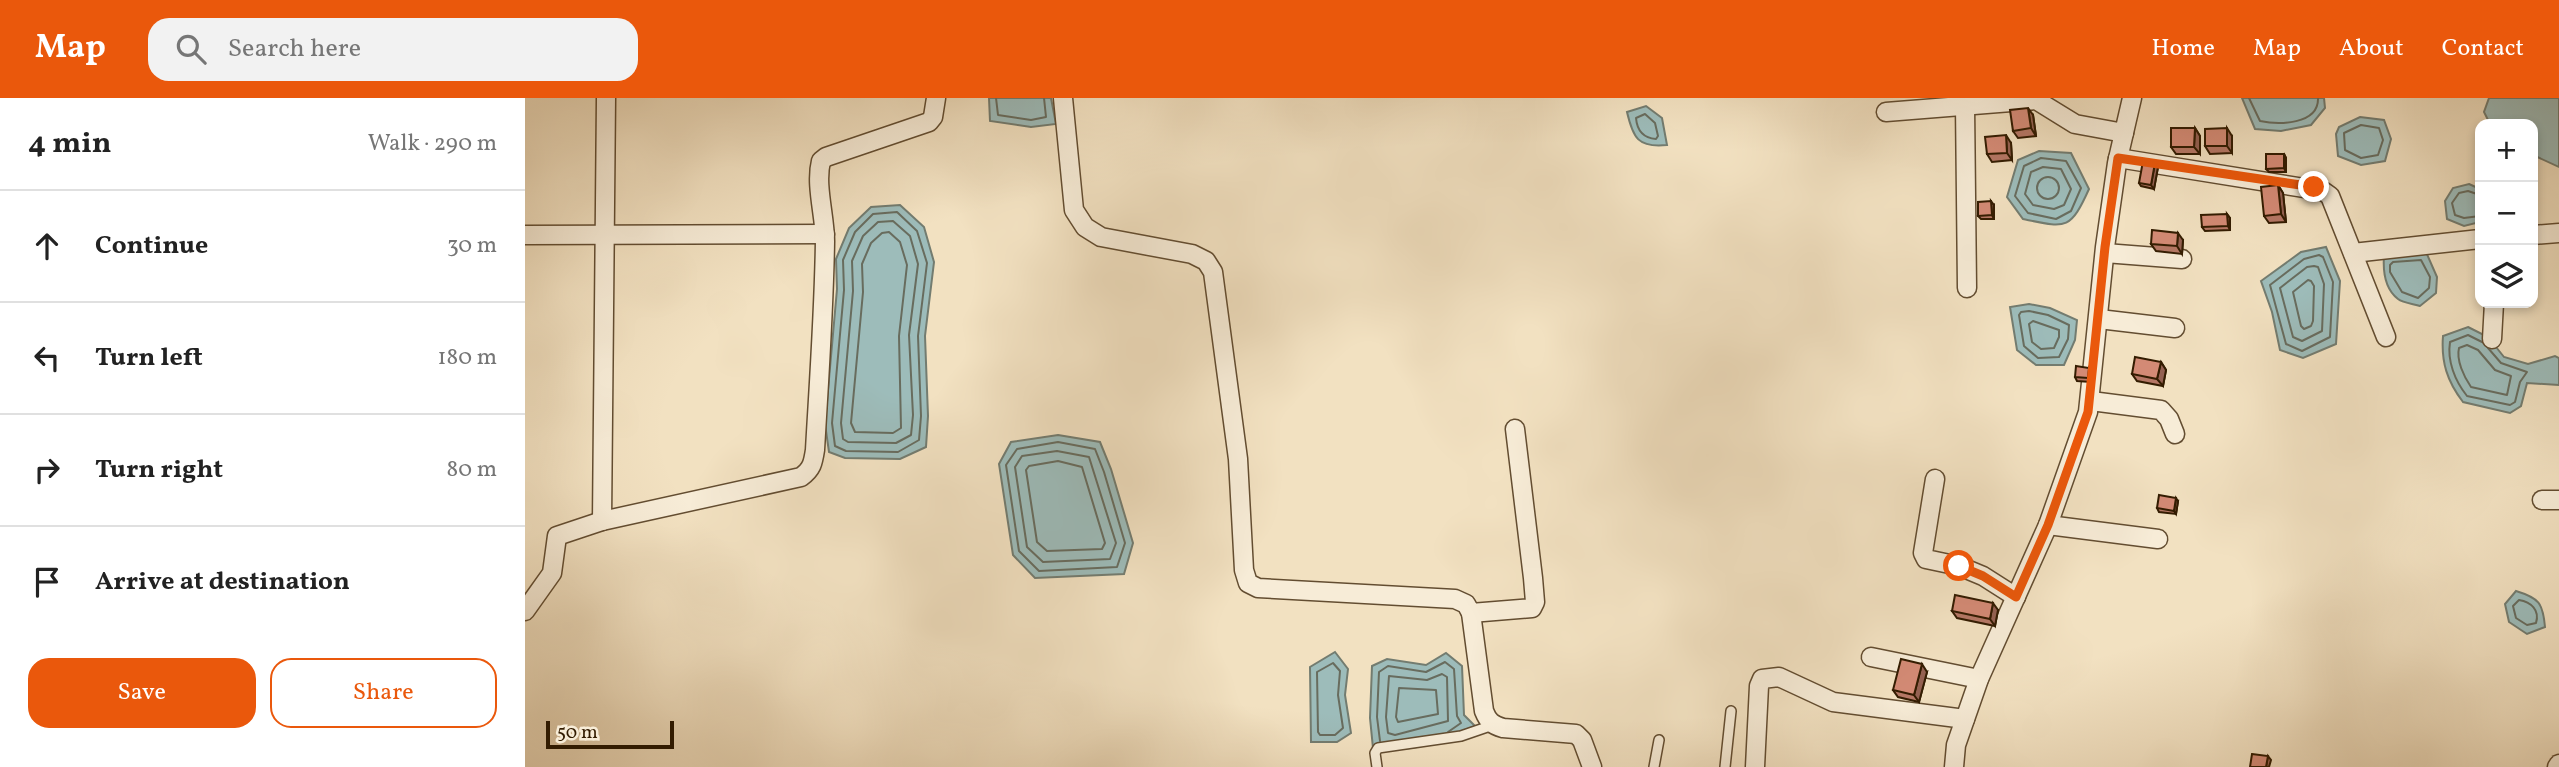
<!DOCTYPE html>
<meta charset="utf-8">
<style>
body{margin:0;font-family:Vollkorn,serif;background:#f2f2f2;color:#222}
.controls{position:absolute;right:21px;top:21px;display:grid;overflow:hidden;border-radius:14px;box-shadow:0 4px 10px #0003}
.controls button{width:63px;height:63px;display:grid;place-items:center;padding:0;border:0;border-bottom:2px solid #e0e0e0;background:#fff;color:#222;font:35px sans-serif}
.scale{position:absolute;left:21px;bottom:18px;width:128px;box-sizing:border-box;padding-left:7px;border:4px solid #331c01;border-top:0;font-size:19px;line-height:24px;white-space:nowrap;color:#331c01;-webkit-text-stroke:5px #f7ecd7;paint-order:stroke}
.stop{position:absolute;width:21px;height:21px;margin:-16px;border:5px solid #ea580c;border-radius:50%;background:#fff}
.stop.end{background:#ea580c;border-color:#fff;box-shadow:0 2px 7px #0008}
.list{margin:0;padding:0;list-style:none}
h2{display:flex;justify-content:space-between;align-items:center;height:91px;margin:0;padding:0 28px;font-size:30px}
h2 small{font-size:23px;font-weight:400;color:#767676}
.list li{display:grid;grid-template-columns:46px 1fr auto;gap:21px;align-items:center;box-sizing:border-box;height:112px;padding:0 28px;border-top:2px solid #e0e0e0}
.list b{display:block;font-size:26px;white-space:nowrap}
.list em{font-size:23px;font-style:normal;color:#767676}
.actions{display:flex;gap:14px;padding:21px 28px}
.actions a{flex:1;padding:16px 0;border:2px solid #ea580c;border-radius:21px;text-align:center;font-size:24px;color:#ea580c}
.actions .main{background:#ea580c;color:#fff}
.icon{flex:none;width:38px;height:38px;fill:none;stroke:currentColor;stroke-width:2;stroke-linecap:round;stroke-linejoin:round}
.map{position:relative;flex:none;width:2034px;height:669px;overflow:hidden}
header{display:flex;align-items:center;gap:42px;box-sizing:border-box;height:98px;padding:0 35px;background:#ea580c;color:#fff}
header strong{font-size:33px}
nav{display:flex;gap:38px;margin-inline-start:auto;font-size:24px}
.search{width:490px;height:63px;background:#f2f2f2;display:flex;align-items:center;gap:18px;box-sizing:border-box;padding:0 24px;border-radius:21px;color:#767676;font-size:26px}
main{display:flex}
aside{flex:1;background:#fff}
.map>svg:first-child{display:block}
</style>
<header>
<strong>Map</strong>
<div class="search"><svg class="icon" aria-label="search" viewBox="0 0 24 24"><circle cx="10" cy="10" r="6"/><path d="M15 15l6 6"/></svg>Search here</div>
<nav><a>Home</a><a>Map</a><a>About</a><a>Contact</a></nav>
</header>
<main>
<aside>
<h2>4 min<small>Walk · 290 m</small></h2>
<ul class="list">
<li><svg class="icon" aria-label="ahead" viewBox="0 0 24 24"><path d="M12 20V5M6 11l6-6 6 6"/></svg><div><b>Continue</b></div><em>30 m</em></li>
<li><svg class="icon" aria-label="left" viewBox="0 0 24 24"><path d="M17 20v-9H6M10 6l-5 5 5 5"/></svg><div><b>Turn left</b></div><em>180 m</em></li>
<li><svg class="icon" aria-label="right" viewBox="0 0 24 24"><path d="M7 20v-9h11M14 6l5 5-5 5"/></svg><div><b>Turn right</b></div><em>80 m</em></li>
<li><svg class="icon" aria-label="arrive" viewBox="0 0 24 24"><path d="M6 21V4h12l-3 4 3 4H6"/></svg><div><b>Arrive at destination</b></div></li>
</ul>
<div class="actions"><a class="main">Save</a><a>Share</a></div>
</aside>
<div class="map">
<svg width="2034" height="669" viewBox="0 0 2034 669">
<rect width="100%" height="100%" fill="#f2e1c1"/>
<filter id="stains"><feTurbulence type="fractalNoise" baseFrequency=".00286" numOctaves="4"/><feColorMatrix values="0 0 0 0 .2 0 0 0 0 .09 0 0 0 0 .02 0 0 0 .5 -.17"/></filter>
<radialGradient id="worn" r=".72"><stop offset=".6" stop-color="#630" stop-opacity="0"/><stop offset="1" stop-color="#630" stop-opacity=".3"/></radialGradient>
<g fill="#9dbcba" stroke="#737c70" stroke-width="2">
<polygon points="464,0 526,0 531,26 506,29 465,23"/>
<polygon points="1717,0 1799,0 1800,10 1786,27 1756,33 1730,31"/>
<polygon points="1964,0 2034,0 2034,69 2008,57 2008,26 1965,26 1959,14"/>
<path d="M1121,8l16,12 5,27c-29,3 -34,-7 -40,-33z"/>
<polygon points="1835,19 1859,22 1866,41 1860,63 1836,67 1813,58 1811,36 1814,29"/>
<path d="M1514,53l32,2 18,36c-19,42 -23,39 -66,30l-16,-22 11,-37z"/>
<polygon points="1944,86 1955,91 1955,124 1939,128 1922,121 1920,103 1928,90"/>
<polygon points="375,107 399,129 409,164 400,238 403,318 401,349 375,361 320,360 304,354 300,326 312,191 311,161 324,130 346,109"/>
<polygon points="1801,149 1815,183 1811,246 1778,260 1755,252 1747,214 1736,183 1776,154"/>
<path d="M1901,154l11,25 -1,16 -16,13c-6,-2 -17,-3 -22,-7 -13,-10 -15,-29 -14,-43z"/>
<polygon points="1504,206 1525,210 1552,222 1550,242 1539,267 1511,267 1492,252 1485,209"/>
<path d="M1943,229l20,10 16,20 24,7 27,-8 4,2v27l-32,-2 -6,23 -11,7 -47,-11c-16,-21 -22,-40 -20,-66z"/>
<polygon points="533,337 575,344 586,371 608,445 599,476 510,480 488,457 474,366 486,344"/>
<path d="M1991,493c23,7 27,12 29,36l-18,7 -18,-12 -4,-18z"/>
<polygon points="810,554 823,571 820,597 826,635 812,644 786,644 785,569"/>
<path d="M921,555l16,13 2,49 11,11c-33,17 -65,27 -102,22l-3,-30 2,-52 15,-7 39,6z"/>
</g>
<g fill="none" stroke-linecap="round" stroke-linejoin="round">
<g stroke="#686c5e" stroke-width="2">
<polyline points="471,0 473,17 506,22 521,19 519,0"/>
<path d="M1724,0l11,23c18,4 59,4 58,-23"/>
<path d="M1120,16l10,9 3,13 -2,3c-13,-1 -19,-9 -20,-21z"/>
<polygon points="1836,27 1854,30 1858,42 1853,57 1836,60 1820,52 1819,35"/>
<polygon points="1516,60 1541,63 1556,90 1546,113 1531,121 1503,115 1490,98 1499,68"/>
<polygon points="1518,69 1536,71 1546,91 1539,107 1529,111 1508,107 1500,96 1506,74"/>
<circle cx="1523" cy="90" r="11"/>
<polyline points="1955,97 1943,93 1934,95 1927,105 1930,117 1939,120 1955,118"/>
<polygon points="372,114 392,133 402,165 393,238 396,318 394,342 373,354 321,353 310,348 307,325 319,192 318,162 330,134 348,116"/>
<polygon points="368,123 385,138 393,166 384,237 388,317 386,337 371,345 323,344 318,341 316,325 328,193 327,163 338,138 353,124"/>
<polygon points="364,134 375,144 382,167 374,238 376,330 368,335 330,334 326,325 338,194 337,166 346,145 357,135"/>
<polygon points="1794,157 1798,159 1808,184 1805,239 1777,253 1761,246 1745,187 1779,161"/>
<polygon points="1896,162 1905,179 1904,190 1893,200 1877,194 1865,174 1865,167 1868,164"/>
<polygon points="1789,168 1793,169 1799,186 1797,233 1777,243 1768,239 1755,190 1782,169"/>
<polygon points="1783,182 1786,183 1789,188 1788,223 1786,228 1779,231 1776,228 1768,194"/>
<polygon points="1504,213 1523,217 1544,227 1543,241 1534,259 1513,260 1499,248 1494,217 1496,214"/>
<polygon points="1508,223 1534,232 1534,239 1529,250 1516,251 1507,244 1504,226"/>
<path d="M1957,244l-14,-7 -18,7c-3,19 5,39 17,54l43,9 5,-3 5,-20 7,-10 -26,-9 -13,-15"/>
<path d="M1942,247l11,5 17,20 16,6 -4,19 -36,-8c-7,-10 -15,-27 -12,-39z"/>
<polygon points="533,344 570,351 579,374 600,445 592,469 514,473 494,453 481,367 492,351"/>
<polygon points="532,353 564,359 591,445 585,461 518,464 502,449 490,369 497,358"/>
<polygon points="533,363 557,369 580,445 577,451 522,453 512,444 501,372 504,368"/>
<path d="M1994,502c12,2 21,10 17,23l-9,2 -11,-7 -3,-12z"/>
<polygon points="808,565 815,573 813,597 818,630 810,637 795,637 793,634 792,574"/>
<polygon points="917,576 922,579 923,623 870,637 863,635 861,619 864,578 902,582"/>
<polygon points="874,590 911,592 913,616 873,624 871,619"/>
<polyline points="855,643 852,619 854,574 863,568 901,574 920,564 929,571 932,618 936,625 923,634"/>
</g>
<defs>
<g id="lane">
<polyline points="852,669 850,655 853,650 936,638 968,627"/>
<polyline points="1129,669 1134,642"/>
<polyline points="1200,669 1206,613"/>
</g>
<g id="street">
<polyline points="538,0 549,112 560,129 576,139 667,156 681,163 688,174 713,361 719,472 723,485 733,490 930,501 941,506 946,515 1007,510 1010,504 1008,480 990,331"/>
<polyline points="1440,7 1442,190"/>
<polyline points="1361,14 1511,2 1550,26 1599,35"/>
<polyline points="1593,60 1798,93 1805,98 1861,239"/>
<polyline points="0,137 300,136"/>
<polyline points="2008,137 2034,135"/>
<polyline points="1580,155 1657,161"/>
<polyline points="1828,155 1955,141"/>
<polyline points="1574,221 1650,230"/>
<polyline points="1967,241 1969,205"/>
<polyline points="1566,303 1636,312 1644,321 1650,336"/>
<polyline points="1410,381 1398,455 1401,461 1434,468 1458,478 1491,499"/>
<polyline points="2017,402 2034,402"/>
<polyline points="77,423 81,0"/>
<polyline points="1523,427 1633,441"/>
<path d="M0,513l27,-38 5,-37 45,-15 199,-44c11,-8 12,-14 14,-27 4,-70 9,-139 10,-209 0,-25 -10,-56 -4,-80l5,-4 103,-35 4,-5 3,-19"/>
<path d="M946,515l13,98c4,10 8,14 19,17l73,6 6,6 10,27"/>
<polyline points="1346,559 1454,581"/>
<polyline points="1230,669 1234,588 1237,581 1254,579 1308,604 1440,621"/>
<polyline points="1429,669 1431,647 1454,581 1523,427 1563,314 1580,149 1592,65 1607,0"/>
<polyline points="2032,669 2034,666"/>
</g>
</defs>
<use href="#lane" stroke="#634d31" stroke-width="12"/>
<use href="#street" stroke="#634d31" stroke-width="21"/>
<use href="#lane" stroke="#f7ecd7" stroke-width="9"/>
<use href="#street" stroke="#f7ecd7" stroke-width="18"/>
</g>
<g fill="#b57765" stroke="#331c01" stroke-width="2">
<polygon points="1508,17 1511,38 1493,40 1488,33"/>
<polygon points="1670,30 1675,38 1675,56 1651,56 1646,49"/>
<polygon points="1707,38 1707,55 1685,56 1680,48"/>
<polygon points="1486,45 1487,62 1467,64 1462,56"/>
<polygon points="1759,56 1761,60 1761,74 1744,74 1741,71"/>
<polygon points="1630,65 1633,69 1629,91 1616,88 1614,85"/>
<polygon points="1753,87 1758,95 1761,124 1744,125 1739,118"/>
<polygon points="1469,107 1469,121 1456,121 1453,118"/>
<polygon points="1702,116 1705,120 1705,132 1680,133 1677,129"/>
<polygon points="1658,142 1657,156 1631,153 1626,146"/>
<polygon points="1636,264 1641,272 1638,288 1612,283 1607,276"/>
<polygon points="1564,270 1567,274 1566,284 1552,283 1550,279"/>
<polygon points="1653,403 1651,416 1634,414 1632,410"/>
<polygon points="1473,512 1470,528 1432,520 1427,513"/>
<polygon points="1402,574 1394,604 1373,599 1368,592"/>
</g>
<g fill="#946152" stroke="#331c01" stroke-width="2">
<polygon points="1503,10 1508,17 1511,38 1506,30"/>
<polygon points="1670,30 1675,38 1675,56 1669,49"/>
<polygon points="1702,30 1707,38 1707,55 1702,48"/>
<polygon points="1481,37 1486,45 1487,62 1482,55"/>
<polygon points="1759,56 1761,60 1761,74 1759,70"/>
<polygon points="1630,65 1633,69 1629,91 1626,87"/>
<polygon points="1753,87 1758,95 1761,124 1756,116"/>
<polygon points="1466,103 1469,107 1469,121 1467,117"/>
<polygon points="1702,116 1705,120 1705,132 1703,128"/>
<polygon points="1653,135 1658,142 1657,156 1652,148"/>
<polygon points="1636,264 1641,272 1638,288 1632,281"/>
<polygon points="1564,270 1567,274 1566,284 1563,280"/>
<polygon points="1651,400 1653,403 1651,416 1649,413"/>
<polygon points="1468,505 1473,512 1470,528 1465,521"/>
<polygon points="1397,566 1402,574 1394,604 1389,597"/>
<polygon points="1743,658 1746,662 1744,669 1741,669"/>
</g>
<g fill="#d38a75" stroke="#331c01" stroke-width="2">
<polygon points="1503,10 1506,30 1488,33 1485,12"/>
<polygon points="1646,30 1670,30 1669,49 1646,49"/>
<polygon points="1702,30 1702,48 1680,48 1680,31"/>
<polygon points="1481,37 1482,55 1462,56 1460,39"/>
<polygon points="1741,56 1759,56 1759,70 1741,71"/>
<polygon points="1618,63 1630,65 1626,87 1614,85"/>
<polygon points="1753,87 1756,116 1739,118 1736,89"/>
<polygon points="1466,103 1467,117 1453,118 1453,104"/>
<polygon points="1702,116 1703,128 1677,129 1676,117"/>
<polygon points="1627,132 1653,135 1652,148 1626,146"/>
<polygon points="1610,259 1636,264 1632,281 1607,276"/>
<polygon points="1551,268 1564,270 1563,280 1550,279"/>
<polygon points="1634,397 1651,400 1649,413 1632,410"/>
<polygon points="1430,497 1468,505 1465,521 1427,513"/>
<polygon points="1376,561 1397,566 1389,597 1368,592"/>
<polygon points="1727,656 1743,658 1741,669 1725,669"/>
</g>
<g fill="none" stroke-linecap="round" stroke-linejoin="round">
<polyline stroke="#ea580c" stroke-width="9" points="1434,468 1458,478 1491,499 1523,427 1563,314 1580,149 1593,60 1789,89"/>
</g>
<rect width="100%" height="100%" filter="url(#stains)"/>
<rect width="100%" height="100%" fill="url(#worn)"/>
</svg>
<div class="controls">
<button>+</button>
<button>−</button>
<button><svg class="icon" aria-label="layers" viewBox="0 0 24 24"><path d="M12 4l9 5-9 5-9-5zM3 14l9 5 9-5"/></svg></button>
</div>
<div class="scale">50 m</div>
<div class="stop" style="left:1434px;top:468px"></div>
<div class="stop end" style="left:1789px;top:89px"></div>
</div>
</main>
